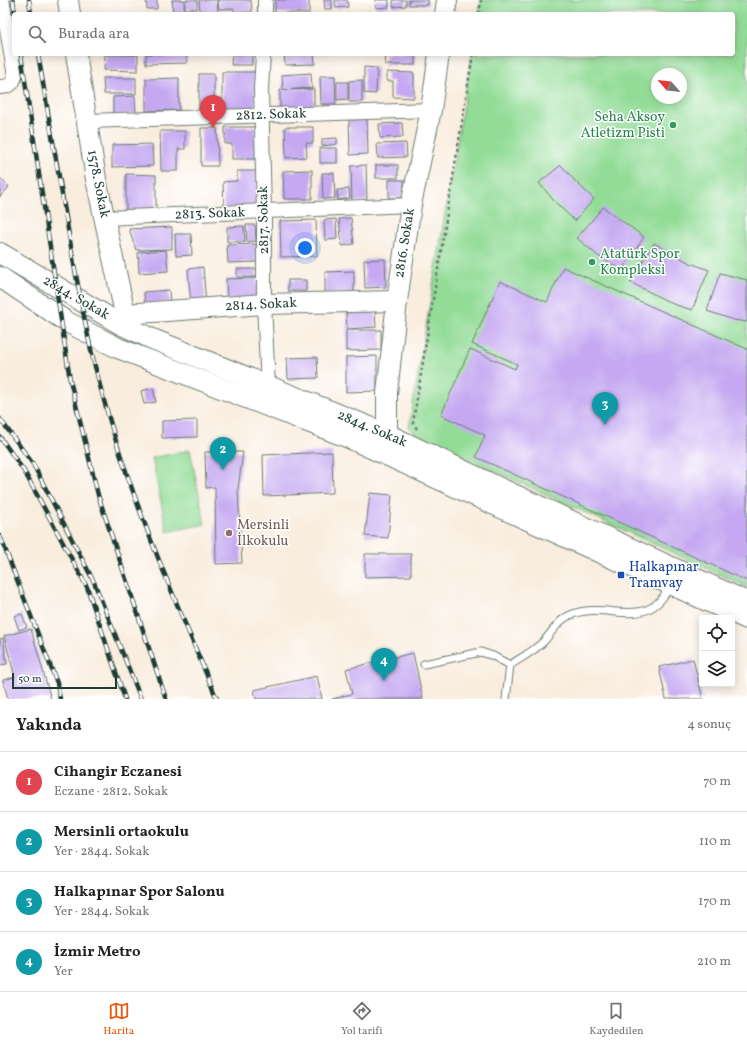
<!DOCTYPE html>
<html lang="tr">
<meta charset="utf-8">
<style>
body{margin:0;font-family:Vollkorn,serif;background:#f6f6f6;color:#222}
.controls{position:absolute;right:12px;bottom:12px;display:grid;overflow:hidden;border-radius:4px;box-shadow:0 2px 10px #0003}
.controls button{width:36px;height:36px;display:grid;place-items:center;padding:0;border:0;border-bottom:1px solid #e0e0e0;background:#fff;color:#222;font:20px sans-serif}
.compass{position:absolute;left:651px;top:68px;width:36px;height:36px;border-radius:50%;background:#fff;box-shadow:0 2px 10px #0003;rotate:297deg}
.scale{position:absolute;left:12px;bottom:10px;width:105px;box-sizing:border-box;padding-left:4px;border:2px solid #1f3d34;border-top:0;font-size:11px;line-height:14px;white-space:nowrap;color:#1f3d34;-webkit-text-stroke:3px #fff;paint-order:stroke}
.you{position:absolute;left:305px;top:248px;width:14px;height:14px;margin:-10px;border:3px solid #fff;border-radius:50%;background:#1a73e8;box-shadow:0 0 0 6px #1a73e833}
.badge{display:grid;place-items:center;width:26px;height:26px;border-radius:50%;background:#ea580c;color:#fff;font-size:13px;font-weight:700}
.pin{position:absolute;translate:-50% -33px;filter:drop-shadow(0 1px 2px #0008)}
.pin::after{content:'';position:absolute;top:21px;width:14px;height:12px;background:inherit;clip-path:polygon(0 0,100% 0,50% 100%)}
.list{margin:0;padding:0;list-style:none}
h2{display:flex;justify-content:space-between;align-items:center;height:52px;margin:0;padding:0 16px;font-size:17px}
h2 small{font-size:13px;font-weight:400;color:#767676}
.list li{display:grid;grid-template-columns:26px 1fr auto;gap:12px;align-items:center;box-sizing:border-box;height:60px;padding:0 16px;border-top:1px solid #e0e0e0}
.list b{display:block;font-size:15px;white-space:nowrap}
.list p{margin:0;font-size:13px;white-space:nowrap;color:#767676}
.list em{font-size:13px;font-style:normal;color:#767676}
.icon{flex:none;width:22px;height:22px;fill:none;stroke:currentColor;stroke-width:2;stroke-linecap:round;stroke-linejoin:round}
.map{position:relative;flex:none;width:747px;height:699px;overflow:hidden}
.search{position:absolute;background:#fff;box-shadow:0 2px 10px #0003;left:12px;right:12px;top:12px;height:44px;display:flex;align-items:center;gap:10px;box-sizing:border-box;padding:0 14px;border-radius:4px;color:#767676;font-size:15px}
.sheet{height:292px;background:#fff}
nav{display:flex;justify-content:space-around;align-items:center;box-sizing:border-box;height:56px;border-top:1px solid #e0e0e0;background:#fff;font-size:11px;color:#767676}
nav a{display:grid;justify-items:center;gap:2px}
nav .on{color:#ea580c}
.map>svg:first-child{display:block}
</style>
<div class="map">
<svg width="747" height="699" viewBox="0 0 747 699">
<rect width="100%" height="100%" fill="#fff"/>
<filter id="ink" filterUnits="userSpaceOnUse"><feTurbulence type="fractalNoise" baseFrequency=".025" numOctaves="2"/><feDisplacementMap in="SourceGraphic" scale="8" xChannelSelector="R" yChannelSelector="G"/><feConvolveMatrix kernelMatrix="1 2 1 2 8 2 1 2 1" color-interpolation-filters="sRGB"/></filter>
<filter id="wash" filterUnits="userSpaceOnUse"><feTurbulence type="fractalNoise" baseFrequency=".012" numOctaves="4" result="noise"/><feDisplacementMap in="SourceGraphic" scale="16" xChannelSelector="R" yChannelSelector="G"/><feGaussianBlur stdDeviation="0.9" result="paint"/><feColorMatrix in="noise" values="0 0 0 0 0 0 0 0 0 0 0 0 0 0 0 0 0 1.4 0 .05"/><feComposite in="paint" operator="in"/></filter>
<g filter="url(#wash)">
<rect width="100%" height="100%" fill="#f9edde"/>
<g fill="#93dc97" stroke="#598c66" fill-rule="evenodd">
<path d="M481,0h266v587l-328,-151 -10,-9 63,-373h261v-40h-254zM657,74h24v24h-24z"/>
<polygon points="190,450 205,524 167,532 152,458"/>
</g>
<g id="blocks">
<g fill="#c5a8f1">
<polygon points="146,0 157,0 157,9 147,9"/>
<polygon points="172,0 184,0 184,14 173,14"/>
<rect x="185" y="0" width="12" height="9"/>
<polygon points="199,0 217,0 218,14 200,14"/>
<polygon points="218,0 251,0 252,12 234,13 234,9 219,9"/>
<rect x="275" y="0" width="34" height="13"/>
<polygon points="324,0 332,0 332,9 325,9"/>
<polygon points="335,0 347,0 348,7 336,8"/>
<polygon points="375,0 389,0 389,7 376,8"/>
<polygon points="393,0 406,0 406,6 393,7"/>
<rect x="409" y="0" width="19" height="5"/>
<polygon points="146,54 187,54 187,63 146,64"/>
<polygon points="232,54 252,54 252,65 231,65"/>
<polygon points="284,54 314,54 315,64 285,65"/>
<polygon points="386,54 415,54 415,65 385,65"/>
<polygon points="105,55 138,55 138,71 104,70"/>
<polygon points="364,67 377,68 376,94 364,93"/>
<rect x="222" y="72" width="33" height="38"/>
<polygon points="387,72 414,73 414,98 393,97 393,81 387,81"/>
<polygon points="311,73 312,88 283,90 282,75"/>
<rect x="199" y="74" width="15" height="38"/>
<polygon points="320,76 335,76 336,104 321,104"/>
<polygon points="103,78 136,78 136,94 104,94"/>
<polygon points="179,78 179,110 146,111 146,79"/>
<polygon points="362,80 362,102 349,102 349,81"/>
<polygon points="337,82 348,82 348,99 337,100"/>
<polygon points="314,89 314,109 280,110 280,90"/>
<polygon points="135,96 136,114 113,115 113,97"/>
<polygon points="367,119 368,154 350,155 349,120"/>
<polygon points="402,123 403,137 380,138 379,124"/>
<polygon points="225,127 256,127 256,159 232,159 232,144 225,144"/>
<polygon points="285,127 313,127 313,143 306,143 307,157 286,158"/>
<polygon points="201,128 217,128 218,166 201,166"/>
<polygon points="160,131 185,131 185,149 178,149 178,171 161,171"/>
<polygon points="337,138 337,144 322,146 322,139"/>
<polygon points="406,143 407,157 378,158 377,144"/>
<polygon points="152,144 153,166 112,167 112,145"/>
<rect x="320" y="148" width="17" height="15"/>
<polygon points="366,165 367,201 352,202 351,166"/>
<rect x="376" y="165" width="22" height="13"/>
<polygon points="561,165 577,183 594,199 575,221 556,203 539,183"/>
<polygon points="312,170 312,199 284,199 283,171"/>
<polygon points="237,171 257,171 258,207 224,208 223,182 237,181"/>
<polygon points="322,173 334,173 335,198 323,199"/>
<polygon points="126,174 156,175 156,211 126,211"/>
<polygon points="0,178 9,187 0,197"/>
<rect x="389" y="180" width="15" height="18"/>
<polygon points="349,189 350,198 338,200 337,190"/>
<polygon points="603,207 644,237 622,270 598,256 577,238"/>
<polygon points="351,218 354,244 342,246 339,219"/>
<polygon points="336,219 337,239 325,240 324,220"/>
<polygon points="316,220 317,256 281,257 280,221"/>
<polygon points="246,225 255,225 256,241 247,242"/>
<polygon points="244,226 245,242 227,242 227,227"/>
<polygon points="172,227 172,249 136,250 129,229"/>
<polygon points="175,234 191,234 192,255 176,256"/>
<polygon points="654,243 690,263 709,270 692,310 673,304 630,282"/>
<polygon points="256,244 257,262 228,263 227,245"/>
<polygon points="166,250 168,271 139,273 138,252"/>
<polygon points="385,259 386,287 365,288 364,260"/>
<polygon points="203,267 206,304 191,305 188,269"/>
<polygon points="563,267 747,349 747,581 476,457 485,435 441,415 470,349 515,369 517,364 472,344 500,281 547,302"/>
<rect x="237" y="269" width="20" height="8"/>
<polygon points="354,271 354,293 325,293 325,272"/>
<polygon points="720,273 747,280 747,322 734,320 707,311"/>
<polygon points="257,278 258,300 227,300 226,279"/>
<rect x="288" y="280" width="18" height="11"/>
<polygon points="169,290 170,302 145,304 144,292"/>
<polygon points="375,311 376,327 347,329 346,313"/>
<polygon points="346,330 381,330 381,350 346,351"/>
<polygon points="377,356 377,391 346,392 346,357"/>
<polygon points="317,357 318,378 288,379 287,358"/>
<polygon points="153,388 156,402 144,404 141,391"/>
<polygon points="197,420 197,437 162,438 162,421"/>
<polygon points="205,452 243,452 238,489 242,563 216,564 215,487 206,488"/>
<polygon points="332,452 333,493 264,496 263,455"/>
<polygon points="370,493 392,495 388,538 365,536"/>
<polygon points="365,554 411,554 411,576 365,577"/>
<polygon points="22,614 27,627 19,630 14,616"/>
<polygon points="31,629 51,699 8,699 3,680 15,677 4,636"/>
<polygon points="3,638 7,664 0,665 0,639"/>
<polygon points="413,653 423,699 332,699 352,694 346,669"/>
<polygon points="693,659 703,699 666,699 659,667"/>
<polygon points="317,676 322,699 256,699 254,690"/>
</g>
</g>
</g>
<g filter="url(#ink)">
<use href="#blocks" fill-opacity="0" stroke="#6b7b70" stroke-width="1"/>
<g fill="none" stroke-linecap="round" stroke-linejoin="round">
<defs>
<g id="lane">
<polyline points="424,664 481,652 493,656 510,665"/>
<path d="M506,699l4,-34c11,-7 24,-14 33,-23 10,-10 15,-23 30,-28 37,-13 75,19 97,-29"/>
</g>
<g id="street">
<polyline points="265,0 265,14"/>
<polyline points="263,54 261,89 264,212 264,304 268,387"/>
<path d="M0,87c8,0 13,-2 15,-11l-13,-76"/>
<polyline points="87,121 431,110"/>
<polyline points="104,218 411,205"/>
</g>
<g id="secondary">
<polyline points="68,0 70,14"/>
<polyline points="445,14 447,0"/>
<polyline points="76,54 96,179 125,314 264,304 397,301"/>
<polyline points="0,253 120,324 150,338 387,434 500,488 747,602"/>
<polyline points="0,277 67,322 118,348 349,438 521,517 747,619"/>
<polyline points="387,434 387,393 397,301 411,205 431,110 439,54"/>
</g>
</defs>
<use href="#lane" stroke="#6b7b70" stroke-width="9"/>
<use href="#street" stroke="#6b7b70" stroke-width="16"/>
<use href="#secondary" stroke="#6b7b70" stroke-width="22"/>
<g stroke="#6b7b70" stroke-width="2.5" stroke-dasharray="3 3" stroke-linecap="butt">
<polyline points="479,14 481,0"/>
<polyline points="417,429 413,423 473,54"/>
</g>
<use href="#lane" stroke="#fff" stroke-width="7"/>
<use href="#street" stroke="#fff" stroke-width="14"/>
<use href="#secondary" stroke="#fff" stroke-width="20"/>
<defs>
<g id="rail">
<polyline points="13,0 15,14"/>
<polyline points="29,0 31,14"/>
<polyline points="21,54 70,380 98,495 166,699"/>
<path d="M38,54c12,72 24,144 37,216 7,34 12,67 21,100 28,114 75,221 121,329"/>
<polyline points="0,419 33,464 94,582 141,699"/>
<polyline points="0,437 24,471 87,587 125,699"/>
<polyline points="0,536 57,683 60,699"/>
</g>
</defs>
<use href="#rail" stroke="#1f3d34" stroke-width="4.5"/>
<use href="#rail" stroke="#fff" stroke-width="3" stroke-dasharray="9" stroke-linecap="butt"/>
</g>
</g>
<g fill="#2e9e5b" stroke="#fff" stroke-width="1.5">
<circle cx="673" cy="125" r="4"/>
<circle cx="592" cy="262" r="4"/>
</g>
<circle fill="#8d6e63" stroke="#fff" stroke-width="1.5" cx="229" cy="533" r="4"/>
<rect fill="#1a4fb4" stroke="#fff" stroke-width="1.5" x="617" y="571" width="8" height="8" rx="2"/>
<g text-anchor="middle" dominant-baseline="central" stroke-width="3" stroke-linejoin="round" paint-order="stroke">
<g font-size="14" fill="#1f3d34" stroke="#fff">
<text transform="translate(271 115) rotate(-2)">2812. Sokak</text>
<text transform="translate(98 184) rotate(79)">1578. Sokak</text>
<text transform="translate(210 214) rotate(-2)">2813. Sokak</text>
<text transform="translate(264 220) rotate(-91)">2817. Sokak</text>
<text transform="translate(405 243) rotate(-81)">2816. Sokak</text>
<text transform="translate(76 298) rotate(30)">2844. Sokak</text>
<text transform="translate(261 305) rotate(-3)">2814. Sokak</text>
<text transform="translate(372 429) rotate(23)">2844. Sokak</text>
</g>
<g font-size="14" fill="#27864d" stroke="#fff" text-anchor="end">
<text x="665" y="117">Seha Aksoy<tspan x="665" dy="16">Atletizm Pisti</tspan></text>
<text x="600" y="254" text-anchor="start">Atatürk Spor<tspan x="600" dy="16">Kompleksi</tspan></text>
</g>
<g font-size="14" fill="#785e54" stroke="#fff" text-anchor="start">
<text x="237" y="525">Mersinli<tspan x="237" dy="16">İlkokulu</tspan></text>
</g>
<g font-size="14" fill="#164399" stroke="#fff" text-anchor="start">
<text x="629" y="567">Halkapınar<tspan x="629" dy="16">Tramvay</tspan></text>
</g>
</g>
</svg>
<div class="controls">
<button><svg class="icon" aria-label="locate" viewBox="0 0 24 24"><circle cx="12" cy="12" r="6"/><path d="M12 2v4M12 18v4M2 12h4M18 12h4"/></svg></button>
<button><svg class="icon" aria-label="layers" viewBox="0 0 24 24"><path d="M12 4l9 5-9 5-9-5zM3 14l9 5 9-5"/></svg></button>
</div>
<svg class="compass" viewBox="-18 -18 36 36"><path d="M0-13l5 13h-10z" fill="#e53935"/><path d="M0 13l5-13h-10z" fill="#767676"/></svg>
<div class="scale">50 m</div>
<div class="you"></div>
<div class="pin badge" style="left:213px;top:128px;background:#e0444e">1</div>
<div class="pin badge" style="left:223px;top:470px;background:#0f9aa8">2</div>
<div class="pin badge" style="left:605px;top:425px;background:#0f9aa8">3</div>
<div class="pin badge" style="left:384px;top:681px;background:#0f9aa8">4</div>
<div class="search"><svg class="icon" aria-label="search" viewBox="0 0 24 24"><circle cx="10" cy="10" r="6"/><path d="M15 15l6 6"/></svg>Burada ara</div>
</div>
<section class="sheet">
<h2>Yakında<small>4 sonuç</small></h2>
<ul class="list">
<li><span class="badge" style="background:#e0444e">1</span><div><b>Cihangir Eczanesi</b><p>Eczane · 2812. Sokak</p></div><em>70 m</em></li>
<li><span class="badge" style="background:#0f9aa8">2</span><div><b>Mersinli ortaokulu</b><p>Yer · 2844. Sokak</p></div><em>110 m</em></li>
<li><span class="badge" style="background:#0f9aa8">3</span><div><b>Halkapınar Spor Salonu</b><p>Yer · 2844. Sokak</p></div><em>170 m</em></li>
<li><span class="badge" style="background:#0f9aa8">4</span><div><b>İzmir Metro</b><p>Yer</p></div><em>210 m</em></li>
</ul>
</section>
<nav>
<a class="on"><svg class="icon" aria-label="map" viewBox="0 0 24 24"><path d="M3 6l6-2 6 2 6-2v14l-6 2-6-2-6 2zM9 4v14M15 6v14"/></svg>Harita</a>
<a><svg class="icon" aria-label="directions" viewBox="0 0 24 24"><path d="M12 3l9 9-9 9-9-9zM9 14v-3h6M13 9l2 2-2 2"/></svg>Yol tarifi</a>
<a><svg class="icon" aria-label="saved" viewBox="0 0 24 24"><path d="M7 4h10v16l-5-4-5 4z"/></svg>Kaydedilen</a>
</nav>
